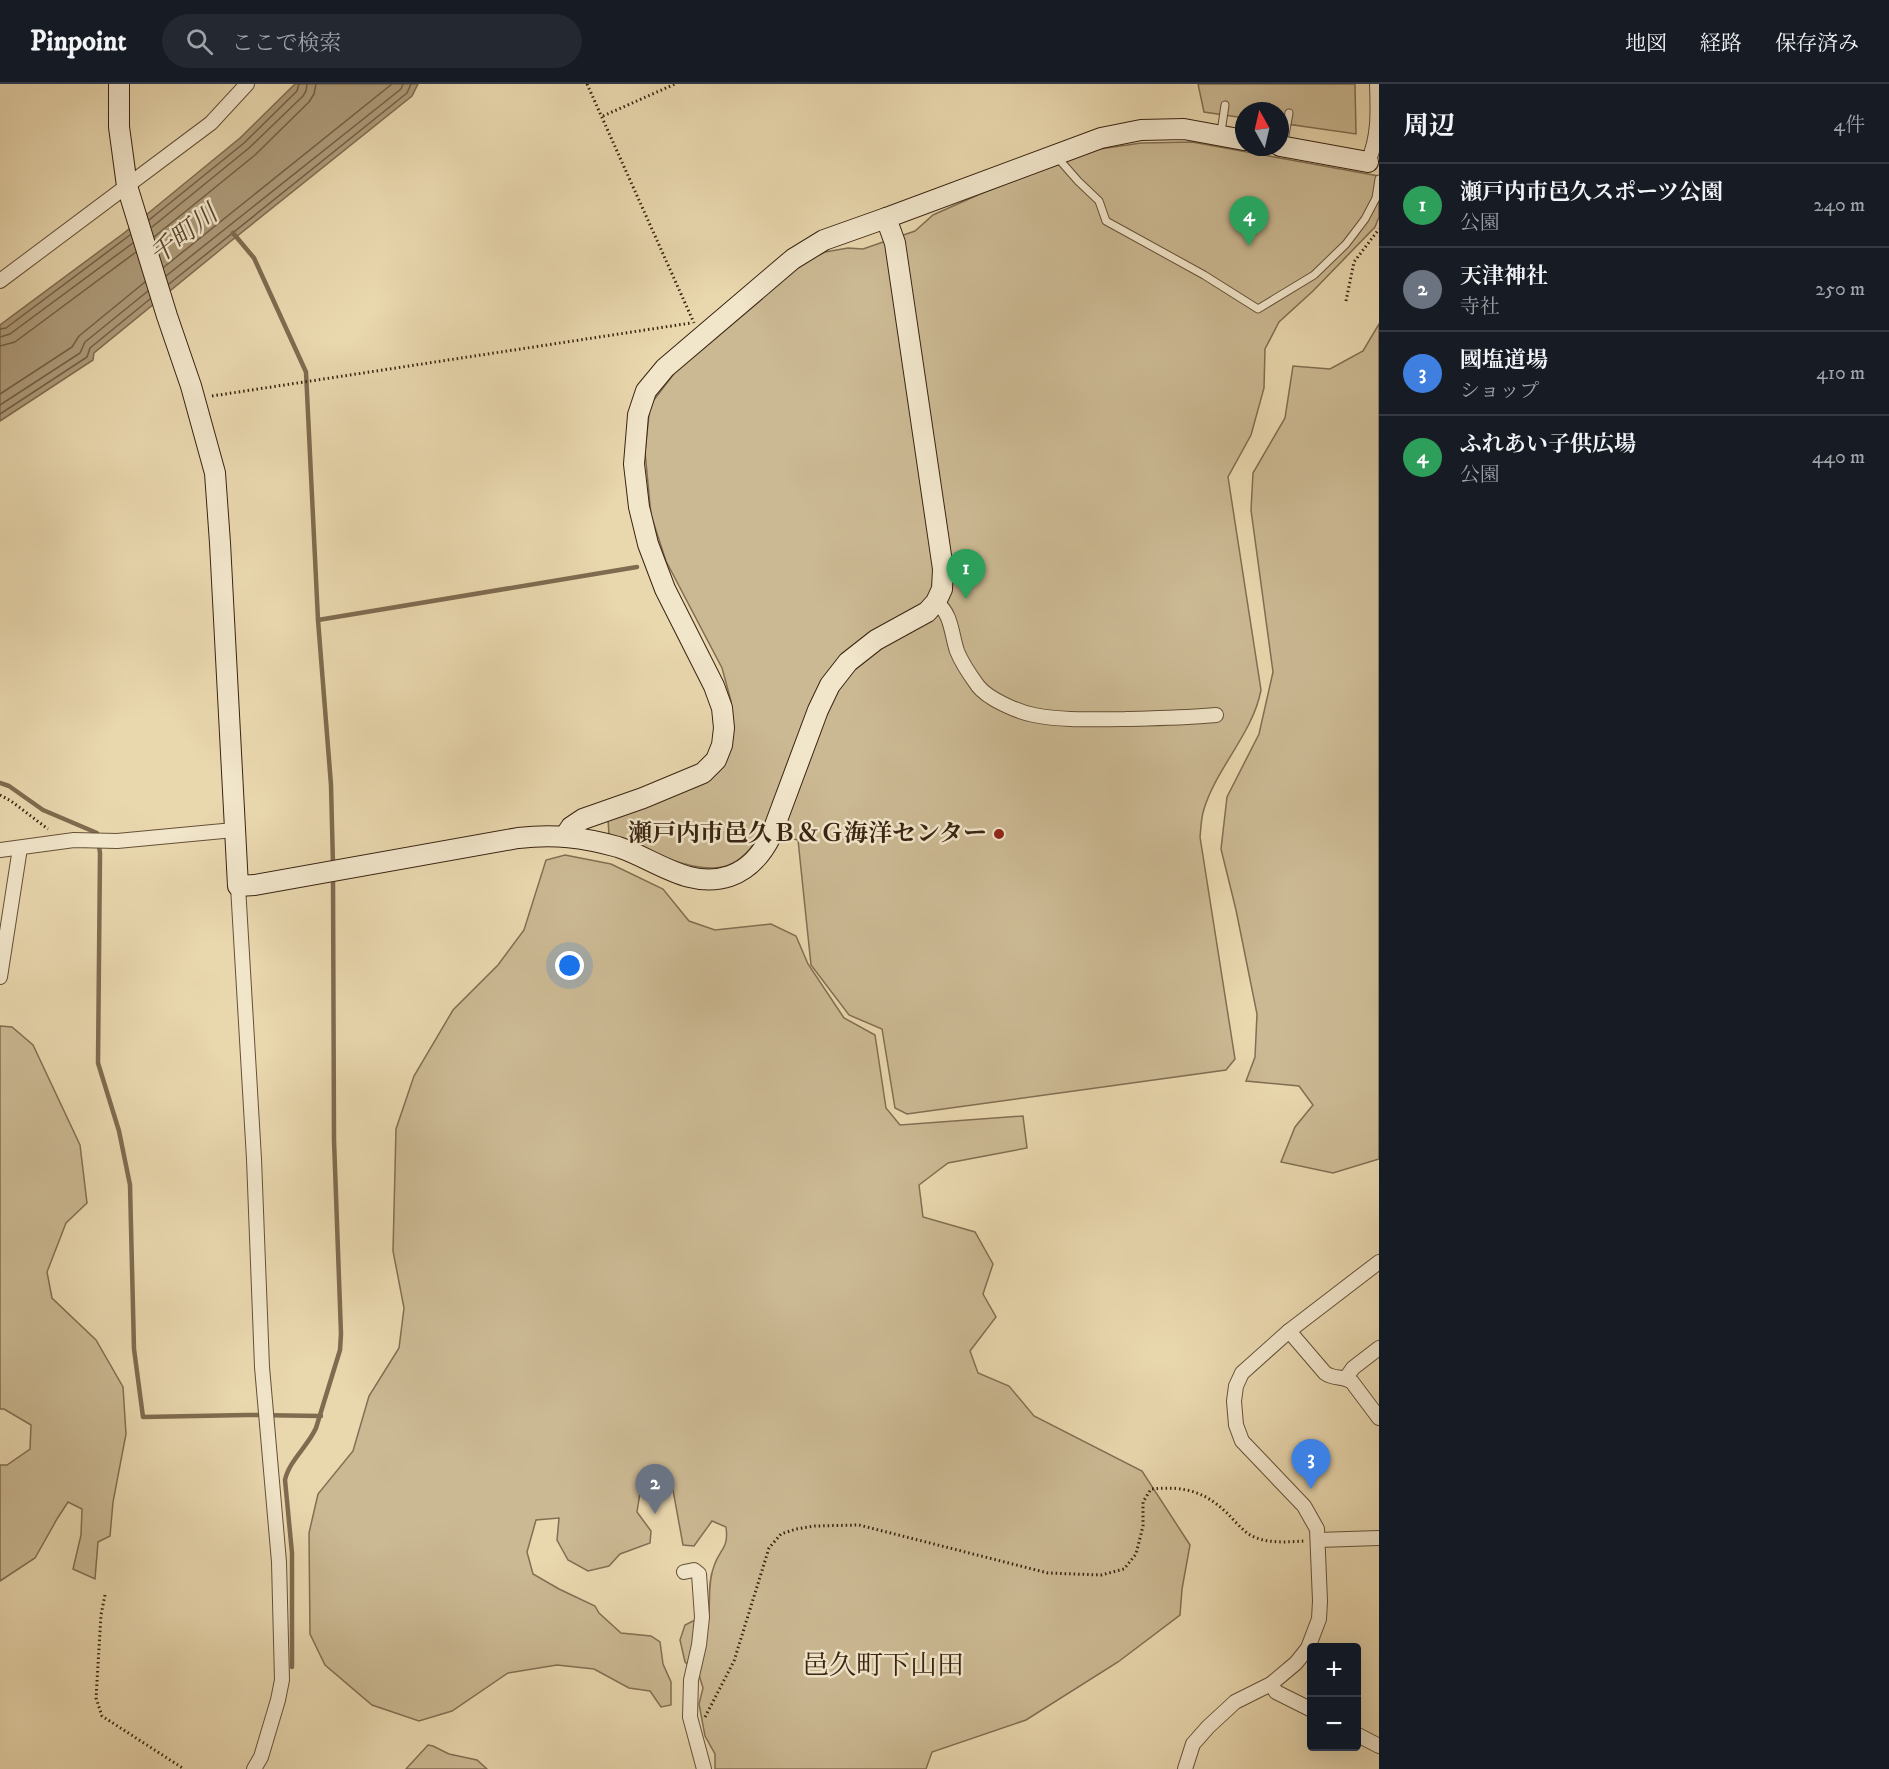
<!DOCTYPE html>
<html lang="ja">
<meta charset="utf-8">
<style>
body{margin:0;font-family:"IM FELL DW Pica","Noto Serif JP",serif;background:#242831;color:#f1f3f6}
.controls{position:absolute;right:18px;bottom:18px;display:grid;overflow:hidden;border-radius:6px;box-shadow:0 6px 24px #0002}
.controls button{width:54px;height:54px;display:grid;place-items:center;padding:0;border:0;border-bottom:2px solid #363941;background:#171b24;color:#f1f3f6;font:30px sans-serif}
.compass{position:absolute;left:1235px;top:18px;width:54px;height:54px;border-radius:50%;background:#171b24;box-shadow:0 6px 24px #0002;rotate:352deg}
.you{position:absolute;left:570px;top:882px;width:21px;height:21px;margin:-15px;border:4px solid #fff;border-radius:50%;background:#1a73e8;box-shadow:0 0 0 9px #1a73e833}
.badge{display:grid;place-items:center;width:39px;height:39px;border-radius:50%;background:#c59692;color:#fff;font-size:20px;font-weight:700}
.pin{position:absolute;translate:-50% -50px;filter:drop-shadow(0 2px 3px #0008)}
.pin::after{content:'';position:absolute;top:32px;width:21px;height:18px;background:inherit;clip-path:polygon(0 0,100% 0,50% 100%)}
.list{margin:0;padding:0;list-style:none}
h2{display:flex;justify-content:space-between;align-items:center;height:78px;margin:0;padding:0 24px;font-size:26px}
h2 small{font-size:20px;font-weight:400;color:#9ea1a6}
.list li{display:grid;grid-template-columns:39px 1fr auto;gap:18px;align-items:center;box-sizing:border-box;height:84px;padding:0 24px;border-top:2px solid #363941}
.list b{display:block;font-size:22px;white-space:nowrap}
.list p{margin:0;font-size:20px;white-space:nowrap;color:#9ea1a6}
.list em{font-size:20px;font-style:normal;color:#9ea1a6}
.icon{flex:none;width:33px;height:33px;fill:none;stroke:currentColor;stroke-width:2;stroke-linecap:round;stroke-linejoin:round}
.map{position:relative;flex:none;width:1379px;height:1685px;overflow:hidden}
header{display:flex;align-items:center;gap:36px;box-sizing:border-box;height:84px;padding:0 30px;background:#171b24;border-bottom:2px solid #363941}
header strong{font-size:28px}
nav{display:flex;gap:33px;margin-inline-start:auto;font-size:21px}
.search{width:420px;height:54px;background:#242831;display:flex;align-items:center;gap:15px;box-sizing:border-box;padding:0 21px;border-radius:33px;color:#9ea1a6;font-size:22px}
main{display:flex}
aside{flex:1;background:#171b24}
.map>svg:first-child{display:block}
</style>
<header>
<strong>Pinpoint</strong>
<div class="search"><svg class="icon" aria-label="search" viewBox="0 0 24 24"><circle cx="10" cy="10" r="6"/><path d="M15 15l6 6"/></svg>ここで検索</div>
<nav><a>地図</a><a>経路</a><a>保存済み</a></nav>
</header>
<main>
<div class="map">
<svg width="1379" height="1685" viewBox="0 0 1379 1685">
<rect width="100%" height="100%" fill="#e9d7ae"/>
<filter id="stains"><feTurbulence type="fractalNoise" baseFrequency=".00333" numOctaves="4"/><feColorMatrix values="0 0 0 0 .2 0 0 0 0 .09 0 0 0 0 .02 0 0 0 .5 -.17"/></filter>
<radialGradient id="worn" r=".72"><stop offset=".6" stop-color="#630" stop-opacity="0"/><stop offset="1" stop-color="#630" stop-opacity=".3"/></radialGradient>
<g fill="#cbb993" stroke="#826e52" stroke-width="1.5">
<polygon points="1198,0 1355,0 1356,50 1280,39 1280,27 1244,27 1244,34 1204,28"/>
<path d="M1192,58l187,34v41l-4,10 -62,64 -34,31 -14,27 -1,39 -13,47 -23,42 33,213c-8,43 -44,77 -57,119 -3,9 -3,19 -4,28l35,222 -9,11 -319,44 -12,-6 -13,-79 -33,-14 -38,-50 -13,-125 -36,-8c-8,12 -16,24 -29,31 -28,18 -95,-17 -124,-28l-1,-16 84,-32 40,-46 -1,-40 -9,-33 -56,-107 -15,-46 -6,-63 5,-47 26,-34 113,-101 36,-18 23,-4 15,1 52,-18 18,-16 47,-21 113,-44 48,-7z"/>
<polygon points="1379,240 1379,1075 1333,1089 1281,1078 1295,1043 1313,1021 1299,1002 1246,997 1255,973 1257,930 1236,826 1221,765 1227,713 1259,650 1273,588 1251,426 1253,389 1285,334 1293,282 1330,285 1363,267"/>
<path d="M565,771l46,9 52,25 26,32 26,9 56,-6 25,12 12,28 36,54 31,17 11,73 14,17 123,-9 4,32 -79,15 -29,22 4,32 52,15 18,32 -10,30 13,23 -26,34 8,22 31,13 25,30 108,55 48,74 -8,44 -2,26 -62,47 -92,58 -94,32 -6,17h-211v-15l-10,-18 -6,-32 4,-16 -4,-13 -14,-13 -5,-22 5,-15 24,-12c1,-15 -1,-32 5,-47 6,-18 15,-17 12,-39l-14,-6 -18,25 -11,-1 -10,-55 -8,-10h-23l-5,32 14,19 -1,12 -30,11 -11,12 -21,5 -20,-11 -11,-20 2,-22 -23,2 -9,32 6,22 26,15 36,17 4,7 22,20 30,3 9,6 3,22 8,18v23l-10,2 -11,-16 -21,-3 -35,-19 -37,-4 -49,8 -56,38 -33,10 -47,-16 -47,-40 -15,-31 -1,-101 9,-39 35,-43 16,-55 30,-48 5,-40 -11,-57 3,-122 18,-53 39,-66 45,-45 26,-35 22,-70z"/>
<polygon points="0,942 12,943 33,961 80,1061 87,1119 66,1139 47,1188 52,1214 96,1256 123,1303 126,1350 113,1418 110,1452 98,1458 95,1495 73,1485 81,1451 82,1425 68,1418 57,1435 35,1474 0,1497 0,1381 7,1381 30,1365 31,1341 4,1325 0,1325"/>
<polygon points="428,1661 433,1662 449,1670 477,1676 487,1685 406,1685"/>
</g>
<polygon fill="#ad9a79" stroke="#7f6b4f" stroke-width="1.5" points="295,0 418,0 412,12 231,157 94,269 93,276 0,337 0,241 124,149 240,54"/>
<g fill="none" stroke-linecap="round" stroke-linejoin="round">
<g stroke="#735f45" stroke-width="1.5">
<polyline points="149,136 244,59 297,7 299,0"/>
<polyline points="152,143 249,64 303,12 306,7 307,0"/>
<polyline points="154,153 255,71 309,18 314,10 316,0"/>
<polyline points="164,183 392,0"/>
<polyline points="166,192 401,5 403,0"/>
<polyline points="169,200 407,9 411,0"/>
<polyline points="0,245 6,244 130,151"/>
<polyline points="0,253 10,250 133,159"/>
<polyline points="0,262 15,258 136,168"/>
<polyline points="0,310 72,263 79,252 145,198"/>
<polyline points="0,321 80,269 85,258 148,207"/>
<polyline points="0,330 87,273 90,264 150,215"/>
</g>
<g stroke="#7f6b4f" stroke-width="4.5">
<polyline points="233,149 254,174 306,288 318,536 331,701 333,781"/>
<polyline points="318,536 637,483"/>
<polyline points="0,699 9,702 43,726 97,749 100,769 98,979 119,1047 130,1101 134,1265 143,1333 247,1331 321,1332"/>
<path d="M292,1583v-114l-7,-73c4,-19 23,-34 31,-52l24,-78 1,-16 -7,-194 -1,-264"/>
</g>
<defs>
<g id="lane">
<polyline points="1221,48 1225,21"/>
<polyline points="1283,62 1289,29"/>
<polyline points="1057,73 1078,97 1099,117 1106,137 1204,191 1258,225 1314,191 1346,160 1365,135 1376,114 1379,95"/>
</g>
<g id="street">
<path d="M1368,78c11,-26 10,-49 9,-78"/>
<polyline points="0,197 211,39 247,0"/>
<path d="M936,518c16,12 15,31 21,49 5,13 13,24 21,35 10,13 40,26 56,29 30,6 61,4 91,4 31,-1 61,-1 91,-4"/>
<polyline points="0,766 74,756 117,757 234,746"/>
<polyline points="238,802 254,1075 262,1283 279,1478 282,1596 278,1616 261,1673 254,1685"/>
<polyline points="0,893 20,764"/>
<path d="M1289,1247l36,42c10,7 17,2 27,9l27,36"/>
<polyline points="1346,1294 1353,1284 1379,1264"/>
<polyline points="1318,1456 1379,1454"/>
<polyline points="684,1488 694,1486 699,1490 702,1533 699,1561 691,1596 690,1633 704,1685"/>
<polyline points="1271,1600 1276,1608 1312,1626"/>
<polyline points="1356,1650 1379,1662"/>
<polyline points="1185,1685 1193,1660 1208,1643 1235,1618 1271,1600 1296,1579 1308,1564 1319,1535 1320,1517 1317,1445 1304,1422 1242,1357 1236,1341 1234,1317 1236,1302 1242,1289 1289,1247 1379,1178"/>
</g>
<g id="secondary">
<path d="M119,0v43l8,59 40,130 24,70 24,87 5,70 18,343 17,-1 263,-47c37,-4 64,-1 100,9 37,12 71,43 112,29 20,-7 32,-22 41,-40l47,-126 12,-25 18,-23 28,-22 51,-28 9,-10 6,-13 1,-20 -48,-326 -9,-25 215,-80 40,-8 43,-1 60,11"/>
<polyline points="1280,62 1368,78"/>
<polyline points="565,752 571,743 583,735 643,714 703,689 716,676 722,661 724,644 722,624 714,602 665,505 648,460 639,423 634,380 638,331 646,307 665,284 793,175 824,156 886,134"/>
</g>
</defs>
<use href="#lane" stroke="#655138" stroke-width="9"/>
<use href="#street" stroke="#655138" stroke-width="16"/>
<use href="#secondary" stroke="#392411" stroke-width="22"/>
<g stroke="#392411" stroke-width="3" stroke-dasharray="1.5 3" stroke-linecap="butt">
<polyline points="587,0 694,239"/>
<polyline points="603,32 675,0"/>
<polyline points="1346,217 1354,178 1379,145"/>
<polyline points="212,312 691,239"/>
<polyline points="0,711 11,717 48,745"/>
<polyline points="105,1511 101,1531 96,1614 102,1632 184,1685"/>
<path d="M705,1633l29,-56 35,-113 12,-14 15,-5 19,-3 44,-1 189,48 53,2 23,-6 12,-15 7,-28v-24l8,-13c31,-3 52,1 76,24 7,7 15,17 23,22 16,9 38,7 55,6"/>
</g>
<use href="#lane" stroke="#f1e5ca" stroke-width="7"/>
<use href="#street" stroke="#f1e5ca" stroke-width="14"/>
<use href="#secondary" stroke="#f1e5ca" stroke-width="20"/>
</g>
<circle fill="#8f2418" stroke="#f1e5ca" stroke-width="2" cx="999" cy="750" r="6"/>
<g text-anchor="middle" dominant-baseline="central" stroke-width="5" stroke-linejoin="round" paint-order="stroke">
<g font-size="24" font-weight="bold" fill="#392411" stroke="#f1e5ca" text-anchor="end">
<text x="987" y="750">瀬戸内市邑久Ｂ＆Ｇ海洋センター</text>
</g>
<g font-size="26" font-style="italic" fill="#5c4730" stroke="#f1e5ca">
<text transform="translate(184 151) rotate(-38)">千町川</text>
</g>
<g font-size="27" fill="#392411" stroke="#f1e5ca">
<text x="883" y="1582">邑久町下山田</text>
</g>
</g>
<rect width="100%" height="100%" filter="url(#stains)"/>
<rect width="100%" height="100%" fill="url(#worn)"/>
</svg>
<div class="controls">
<button>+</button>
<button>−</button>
</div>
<svg class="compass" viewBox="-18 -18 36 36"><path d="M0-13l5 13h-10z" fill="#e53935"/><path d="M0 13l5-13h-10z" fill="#9ea1a6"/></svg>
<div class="you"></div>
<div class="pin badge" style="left:966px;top:515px;background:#2e9e5b">1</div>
<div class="pin badge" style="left:655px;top:1430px;background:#6b7280">2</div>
<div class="pin badge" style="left:1311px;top:1405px;background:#3f7fe0">3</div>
<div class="pin badge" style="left:1249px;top:162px;background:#2e9e5b">4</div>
</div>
<aside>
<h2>周辺<small>4件</small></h2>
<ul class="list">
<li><span class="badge" style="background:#2e9e5b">1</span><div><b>瀬戸内市邑久スポーツ公園</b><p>公園</p></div><em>240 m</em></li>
<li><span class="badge" style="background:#6b7280">2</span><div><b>天津神社</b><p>寺社</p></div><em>250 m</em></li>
<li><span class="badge" style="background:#3f7fe0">3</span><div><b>國塩道場</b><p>ショップ</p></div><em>410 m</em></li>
<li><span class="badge" style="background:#2e9e5b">4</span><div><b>ふれあい子供広場</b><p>公園</p></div><em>440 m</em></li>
</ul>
</aside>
</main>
